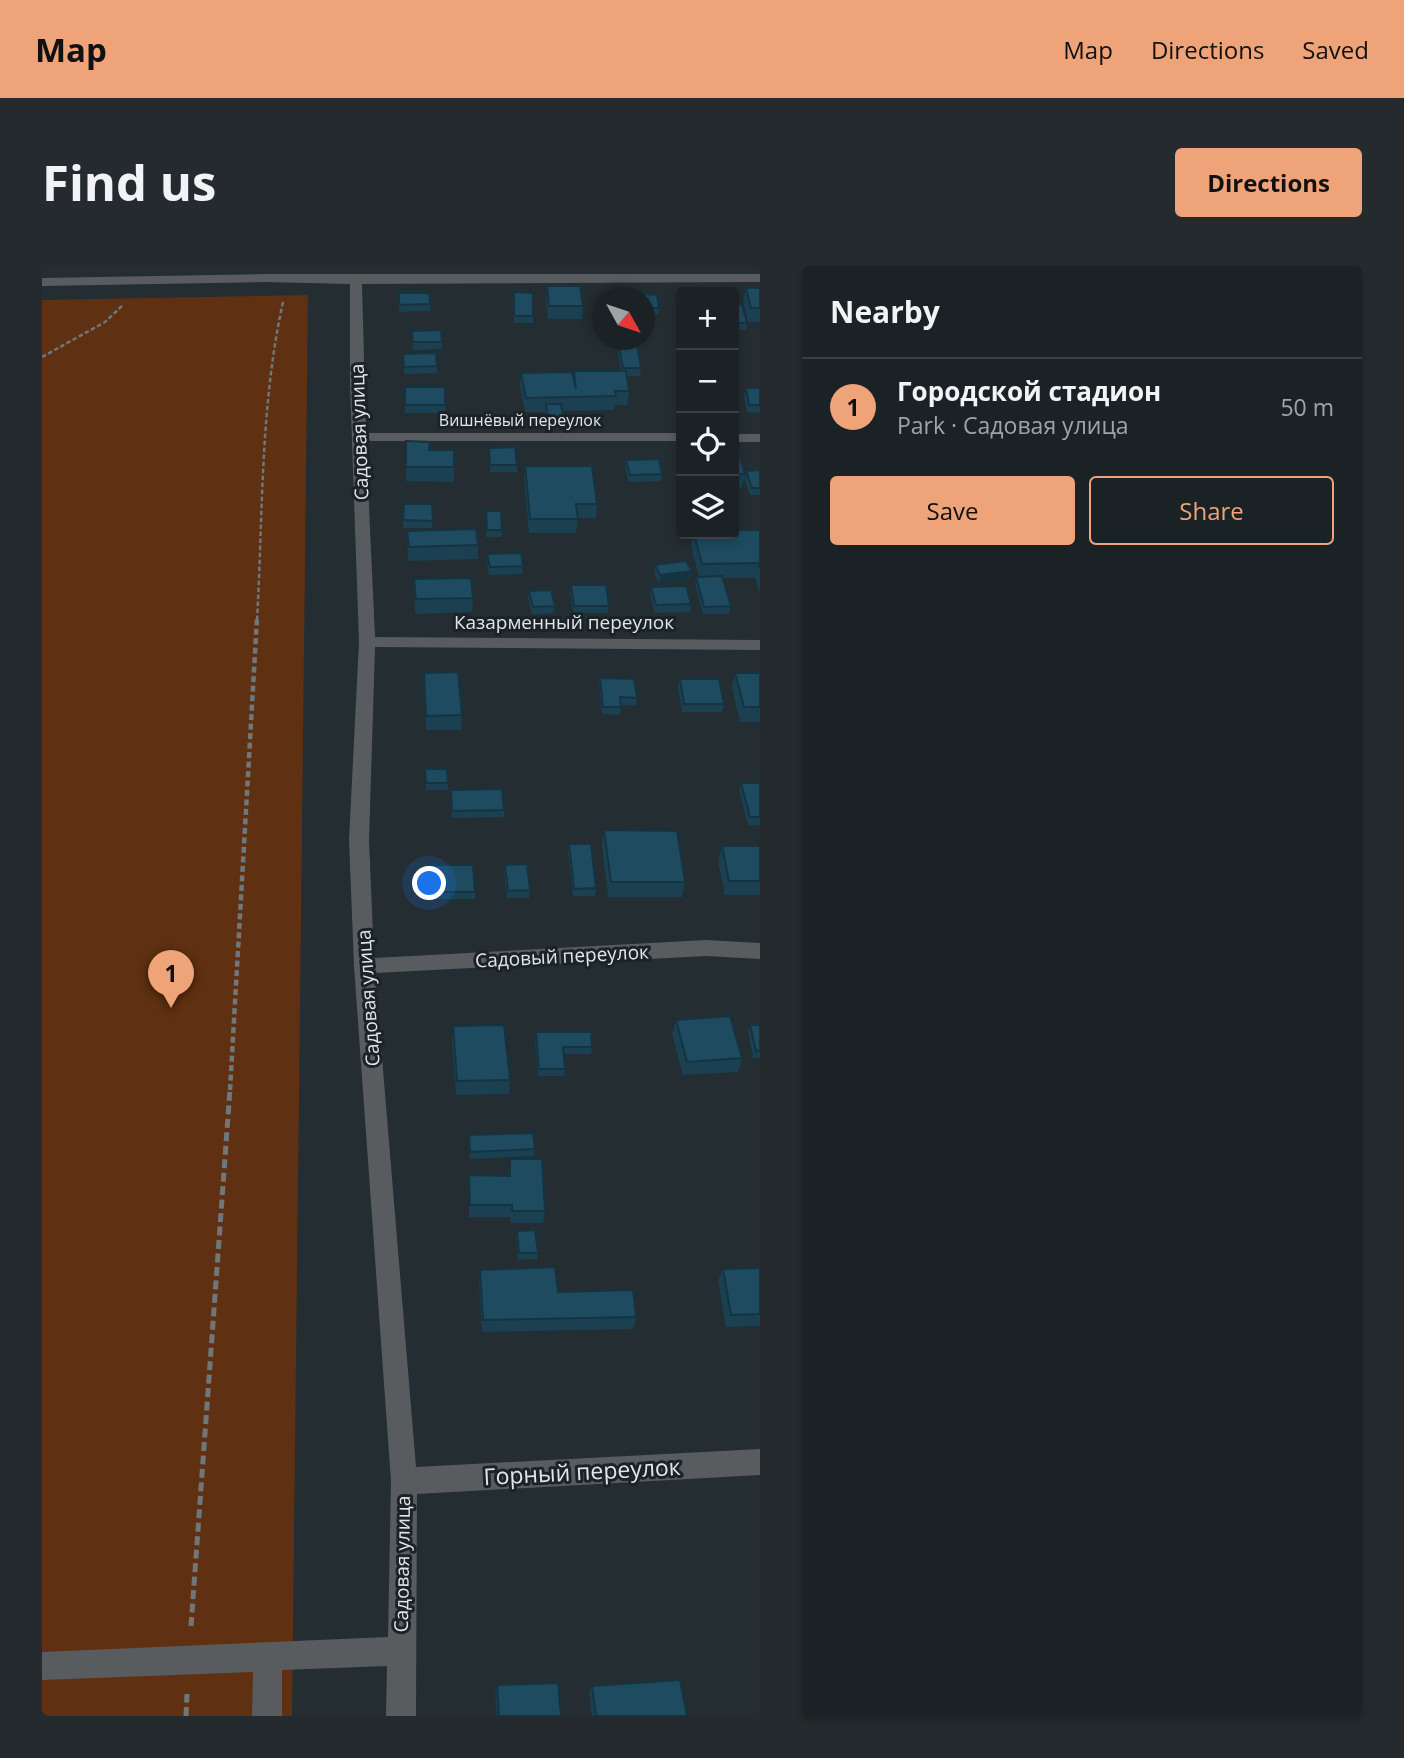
<!DOCTYPE html>
<meta charset="utf-8">
<style>
body{margin:0;font-family:"Open Sans",sans-serif;background:#242a2d;color:#f1f3f6}
.controls{position:absolute;right:21px;top:21px;display:grid;overflow:hidden;border-radius:7px;box-shadow:0 4px 10px #0003}
.controls button{width:63px;height:63px;display:grid;place-items:center;padding:0;border:0;border-bottom:2px solid #393f42;background:#1b2225;color:#f1f3f6;font:35px sans-serif}
.compass{position:absolute;left:550px;top:21px;width:63px;height:63px;border-radius:50%;background:#1b2225;box-shadow:0 4px 10px #0003;rotate:130deg}
.you{position:absolute;left:388px;top:618px;width:24px;height:24px;margin:-18px;border:5px solid #fff;border-radius:50%;background:#1a73e8;box-shadow:0 0 0 10px #1a73e833}
.badge{display:grid;place-items:center;width:46px;height:46px;border-radius:50%;background:#efa378;color:#111;font-size:23px;font-weight:700}
.pin{position:absolute;translate:-50% -58px;filter:drop-shadow(0 2px 4px #0008)}
.pin::after{content:'';position:absolute;top:37px;width:24px;height:21px;background:inherit;clip-path:polygon(0 0,100% 0,50% 100%)}
.list{margin:0;padding:0;list-style:none}
h2{display:flex;justify-content:space-between;align-items:center;height:91px;margin:0;padding:0 28px;font-size:30px}
h2 small{font-size:23px;font-weight:400;color:#a0a4a7}
.list li{display:grid;grid-template-columns:46px 1fr auto;gap:21px;align-items:center;box-sizing:border-box;height:98px;padding:0 28px;border-top:2px solid #393f42}
.list b{display:block;font-size:26px;white-space:nowrap}
.list p{margin:0;font-size:23px;white-space:nowrap;color:#a0a4a7}
.list em{font-size:23px;font-style:normal;color:#a0a4a7}
.actions{display:flex;gap:14px;padding:21px 28px}
.actions a{flex:1;padding:16px 0;border:2px solid #efa378;border-radius:7px;text-align:center;font-size:24px;color:#efa378}
.actions .main{background:#efa378;color:#111}
.icon{flex:none;width:38px;height:38px;fill:none;stroke:currentColor;stroke-width:2;stroke-linecap:round;stroke-linejoin:round}
.map{position:relative;flex:none;width:718px;height:1450px;overflow:hidden;border-radius:7px}
header{display:flex;align-items:center;gap:42px;box-sizing:border-box;height:98px;padding:0 35px;background:#efa378;color:#111}
header strong{font-size:33px}
nav{display:flex;gap:38px;margin-inline-start:auto;font-size:24px}
.intro{display:flex;align-items:center;justify-content:space-between;box-sizing:border-box;height:168px;padding:0 42px}
h1{margin:0;font-size:49px}
.button{padding:18px 32px;border-radius:7px;background:#efa378;color:#111;font-size:24px;font-weight:700}
main{display:flex;gap:42px;padding:0 42px}
aside{flex:1;background:#1b2225;border-radius:7px;box-shadow:0 4px 10px #0003}
.map>svg:first-child{display:block}
</style>
<header>
<strong>Map</strong>
<nav><a>Map</a><a>Directions</a><a>Saved</a></nav>
</header>
<div class="intro"><h1>Find us</h1><a class="button">Directions</a></div>
<main>
<div class="map">
<svg width="718" height="1450" viewBox="0 0 718 1450">
<rect width="100%" height="100%" fill="#242d31"/>
<polygon fill="#5f3011" points="266,29 250,1450 0,1450 0,34"/>
<g fill="none" stroke-linecap="round" stroke-linejoin="round">
<g stroke="#6f777b" stroke-width="2.5" stroke-dasharray="4.5 2.5" stroke-linecap="butt">
<polyline points="0,91 63,56 81,39"/>
<path d="M215,354c6,-106 3,-214 26,-318"/>
</g>
<polyline stroke="#6f777b" stroke-width="4.5" stroke-dasharray="6 3.5" stroke-linecap="butt" points="188,824 215,352"/>
<g stroke="#6f777b" stroke-width="5" stroke-dasharray="9 4.5" stroke-linecap="butt">
<polyline points="149,1360 188,823"/>
<polyline points="144,1450 145,1428"/>
</g>
<g fill="#585c5e" fill-rule="evenodd">
<polygon points="223,8 718,8 718,16 320,18 324,167 639,167 639,175 324,175 333,371 718,374 718,384 333,381 327,574 332,692 664,674 718,677 718,693 664,690 333,707 374,1201 718,1183 718,1209 375,1228 374,1450 344,1450 345,1400 240,1404 240,1450 210,1450 211,1406 0,1414 0,1386 346,1371 349,1215 312,700 307,574 317,376 308,118 308,18 223,16 0,20 0,12"/>
<rect x="692" y="168" width="26" height="8"/>
</g>
</g>
<g fill="#1a4052">
<polygon points="505,20 541,40 540,53 506,53 504,34"/>
<polygon points="704,22 718,22 718,56 706,56 701,35"/>
<polygon points="472,26 491,50 491,57 472,57"/>
<polygon points="357,27 388,38 388,45 357,46"/>
<polygon points="602,28 617,42 616,49 603,49"/>
<polygon points="692,33 694,39 705,57 704,64 692,64"/>
<polygon points="370,65 400,76 400,83 371,84"/>
<polygon points="577,80 599,102 598,110 584,110 587,125 585,139 573,139 572,144 521,145 522,154 522,161 506,162 503,146 483,146 478,121 479,107 532,114 532,105 579,105 576,87"/>
<polygon points="361,88 395,100 395,107 362,108"/>
<polygon points="692,110 695,118 693,126 692,126"/>
<rect x="363" y="121" width="40" height="26"/>
<polygon points="704,122 718,122 718,147 705,146 702,129"/>
<polygon points="692,128 697,140 695,147 692,147"/>
<polygon points="364,175 387,184 412,184 412,216 364,215"/>
<polygon points="447,182 475,199 475,206 448,206"/>
<polygon points="692,183 703,208 700,222 692,223"/>
<polygon points="584,194 620,208 619,215 587,216 583,201"/>
<polygon points="483,200 555,238 554,252 536,252 534,267 487,267 482,214"/>
<polygon points="718,204 718,229 708,229 702,212 704,205"/>
<polygon points="362,238 390,238 390,262 361,262"/>
<polygon points="444,245 460,264 460,271 444,271"/>
<polygon points="718,264 718,329 713,312 680,312 689,340 687,348 661,348 653,318 654,311 657,311 649,279 651,268 692,268"/>
<polygon points="365,265 436,279 436,293 366,295"/>
<polygon points="445,288 481,300 480,308 447,309 445,296"/>
<polygon points="613,299 650,305 648,313 617,317 612,307"/>
<polygon points="372,313 431,332 430,346 373,348"/>
<polygon points="529,319 567,340 566,347 531,347 528,326"/>
<polygon points="609,321 649,338 648,346 613,347 608,329"/>
<polygon points="487,325 513,340 512,347 490,349 486,332"/>
<polygon points="382,407 420,449 419,464 384,464"/>
<polygon points="693,407 718,407 718,456 698,456 690,421"/>
<polygon points="558,412 595,432 594,439 579,439 578,449 560,448 557,420"/>
<polygon points="638,413 682,438 680,446 640,446 636,421"/>
<polygon points="383,503 406,517 406,524 384,524"/>
<polygon points="699,517 718,517 718,559 706,559 697,525"/>
<polygon points="409,524 462,544 462,551 410,552"/>
<polygon points="562,564 643,616 640,631 566,631 560,579"/>
<polygon points="527,578 554,622 553,630 531,630 526,586"/>
<polygon points="680,580 718,580 718,629 683,629 676,595"/>
<polygon points="388,599 433,626 433,633 388,633"/>
<polygon points="463,599 488,624 487,632 465,632 462,606"/>
<polygon points="634,754 700,792 696,806 641,809 630,768"/>
<polygon points="708,759 718,759 718,792 711,792 706,766"/>
<polygon points="411,760 468,814 467,828 414,829 410,774"/>
<polygon points="494,766 550,781 549,788 522,788 523,803 522,810 496,810 493,774"/>
<polygon points="427,869 493,883 492,890 428,893"/>
<polygon points="468,893 503,945 501,957 469,957 468,951 427,951 427,909 466,910"/>
<polygon points="475,965 496,987 495,993 476,994 474,971"/>
<polygon points="718,1002 718,1060 684,1061 676,1015 681,1003"/>
<polygon points="438,1004 516,1026 594,1051 591,1063 440,1066 437,1016"/>
<polygon points="455,1419 519,1450 455,1450 453,1427"/>
<polygon points="550,1420 645,1450 550,1450 547,1427"/>
</g>
<polygon fill="#153442" points="650,305 648,313 617,317 618,309"/>
<g fill="#1e4b5f" stroke="#153442" stroke-width="2">
<polygon points="505,20 538,20 541,40 507,40"/>
<polygon points="704,22 718,22 718,42 709,42"/>
<polygon points="472,26 491,27 491,50 472,50"/>
<polygon points="357,27 387,27 388,38 357,39"/>
<polygon points="602,28 615,29 617,42 604,42"/>
<polygon points="692,33 694,39 700,39 705,57 692,57"/>
<polygon points="399,64 400,76 371,76 370,65"/>
<polygon points="577,80 595,80 599,102 581,102"/>
<polygon points="394,87 395,100 362,101 361,88"/>
<polygon points="532,105 584,105 587,125 573,125 574,130 484,132 479,107 530,106 534,123"/>
<polygon points="692,110 693,110 695,118 692,118"/>
<rect x="363" y="121" width="40" height="18"/>
<polygon points="704,122 718,122 718,139 707,139"/>
<polygon points="692,128 693,128 697,140 692,140"/>
<polygon points="504,138 519,138 522,154 506,154"/>
<polygon points="364,175 388,176 387,184 412,184 412,201 364,201"/>
<polygon points="473,181 475,199 448,199 447,182"/>
<polygon points="692,183 695,183 703,208 692,208"/>
<polygon points="617,193 620,208 588,209 584,194"/>
<polygon points="483,200 550,200 555,238 534,238 536,253 488,253"/>
<polygon points="718,204 718,222 710,222 704,205"/>
<polygon points="362,238 390,238 391,255 361,254"/>
<polygon points="444,245 459,245 460,264 445,264"/>
<polygon points="434,263 436,279 367,281 365,265"/>
<polygon points="692,264 718,264 718,303 716,297 660,298 652,268 692,268"/>
<polygon points="479,287 481,300 448,301 445,288"/>
<polygon points="644,295 650,305 618,309 613,299"/>
<polygon points="680,310 689,340 662,341 654,311"/>
<polygon points="429,312 431,332 374,333 372,313"/>
<polygon points="529,319 564,319 567,340 532,340"/>
<polygon points="644,320 649,338 614,339 609,321"/>
<polygon points="509,324 513,340 491,341 487,325"/>
<polygon points="416,406 420,449 384,450 382,407"/>
<polygon points="693,407 718,407 718,441 702,441"/>
<polygon points="558,412 592,413 595,432 578,431 579,441 561,441"/>
<polygon points="638,413 677,413 682,438 642,438"/>
<polygon points="383,503 405,503 406,517 384,517"/>
<polygon points="699,517 718,517 718,551 708,551"/>
<polygon points="460,523 462,544 410,545 409,524"/>
<polygon points="562,564 635,565 643,616 569,616"/>
<polygon points="527,578 549,578 554,622 532,623"/>
<polygon points="680,580 718,580 718,615 687,615"/>
<polygon points="485,598 488,624 466,625 463,599"/>
<polygon points="388,599 431,599 433,626 388,626"/>
<polygon points="688,750 700,792 645,796 634,754"/>
<polygon points="462,759 468,814 415,815 411,760"/>
<polygon points="708,759 718,759 718,784 714,785"/>
<polygon points="494,766 549,766 550,781 521,781 523,803 497,803"/>
<polygon points="491,867 493,883 428,886 427,869"/>
<polygon points="468,893 500,893 503,945 470,945 470,939 428,939 427,909 468,910"/>
<polygon points="493,964 496,987 477,987 475,965"/>
<polygon points="513,1001 516,1026 591,1024 594,1051 441,1054 438,1004"/>
<polygon points="718,1002 718,1048 689,1049 681,1003"/>
<polygon points="638,1414 645,1450 554,1450 550,1420"/>
<polygon points="516,1417 519,1450 457,1450 455,1419"/>
</g>
<g text-anchor="middle" dominant-baseline="central" stroke-width="6" stroke-linejoin="round" paint-order="stroke">
<g font-size="16" fill="#dfe5e8" stroke="#1b2328">
<text x="478" y="154">Вишнёвый переулок</text>
</g>
<g font-size="19" fill="#dfe5e8" stroke="#1b2328">
<text transform="translate(317 166) rotate(-92)">Садовая улица</text>
<text x="522" y="356">Казарменный переулок</text>
<text transform="translate(520 690) rotate(-3)">Садовый переулок</text>
<text transform="translate(326 732) rotate(-94)">Садовая улица</text>
<text transform="translate(360 1298) rotate(-89)">Садовая улица</text>
</g>
<g font-size="23" fill="#dfe5e8" stroke="#1b2328">
<text transform="translate(540 1205) rotate(-3)">Горный переулок</text>
</g>
</g>
</svg>
<div class="controls">
<button>+</button>
<button>−</button>
<button><svg class="icon" aria-label="locate" viewBox="0 0 24 24"><circle cx="12" cy="12" r="6"/><path d="M12 2v4M12 18v4M2 12h4M18 12h4"/></svg></button>
<button><svg class="icon" aria-label="layers" viewBox="0 0 24 24"><path d="M12 4l9 5-9 5-9-5zM3 14l9 5 9-5"/></svg></button>
</div>
<svg class="compass" viewBox="-18 -18 36 36"><path d="M0-13l5 13h-10z" fill="#e53935"/><path d="M0 13l5-13h-10z" fill="#a0a4a7"/></svg>
<div class="you"></div>
<div class="pin badge" style="left:129px;top:742px">1</div>
</div>
<aside>
<h2>Nearby<small></small></h2>
<ul class="list">
<li><span class="badge">1</span><div><b>Городской стадион</b><p>Park · Садовая улица</p></div><em>50 m</em></li>
</ul>
<div class="actions"><a class="main">Save</a><a>Share</a></div>
</aside>
</main>
